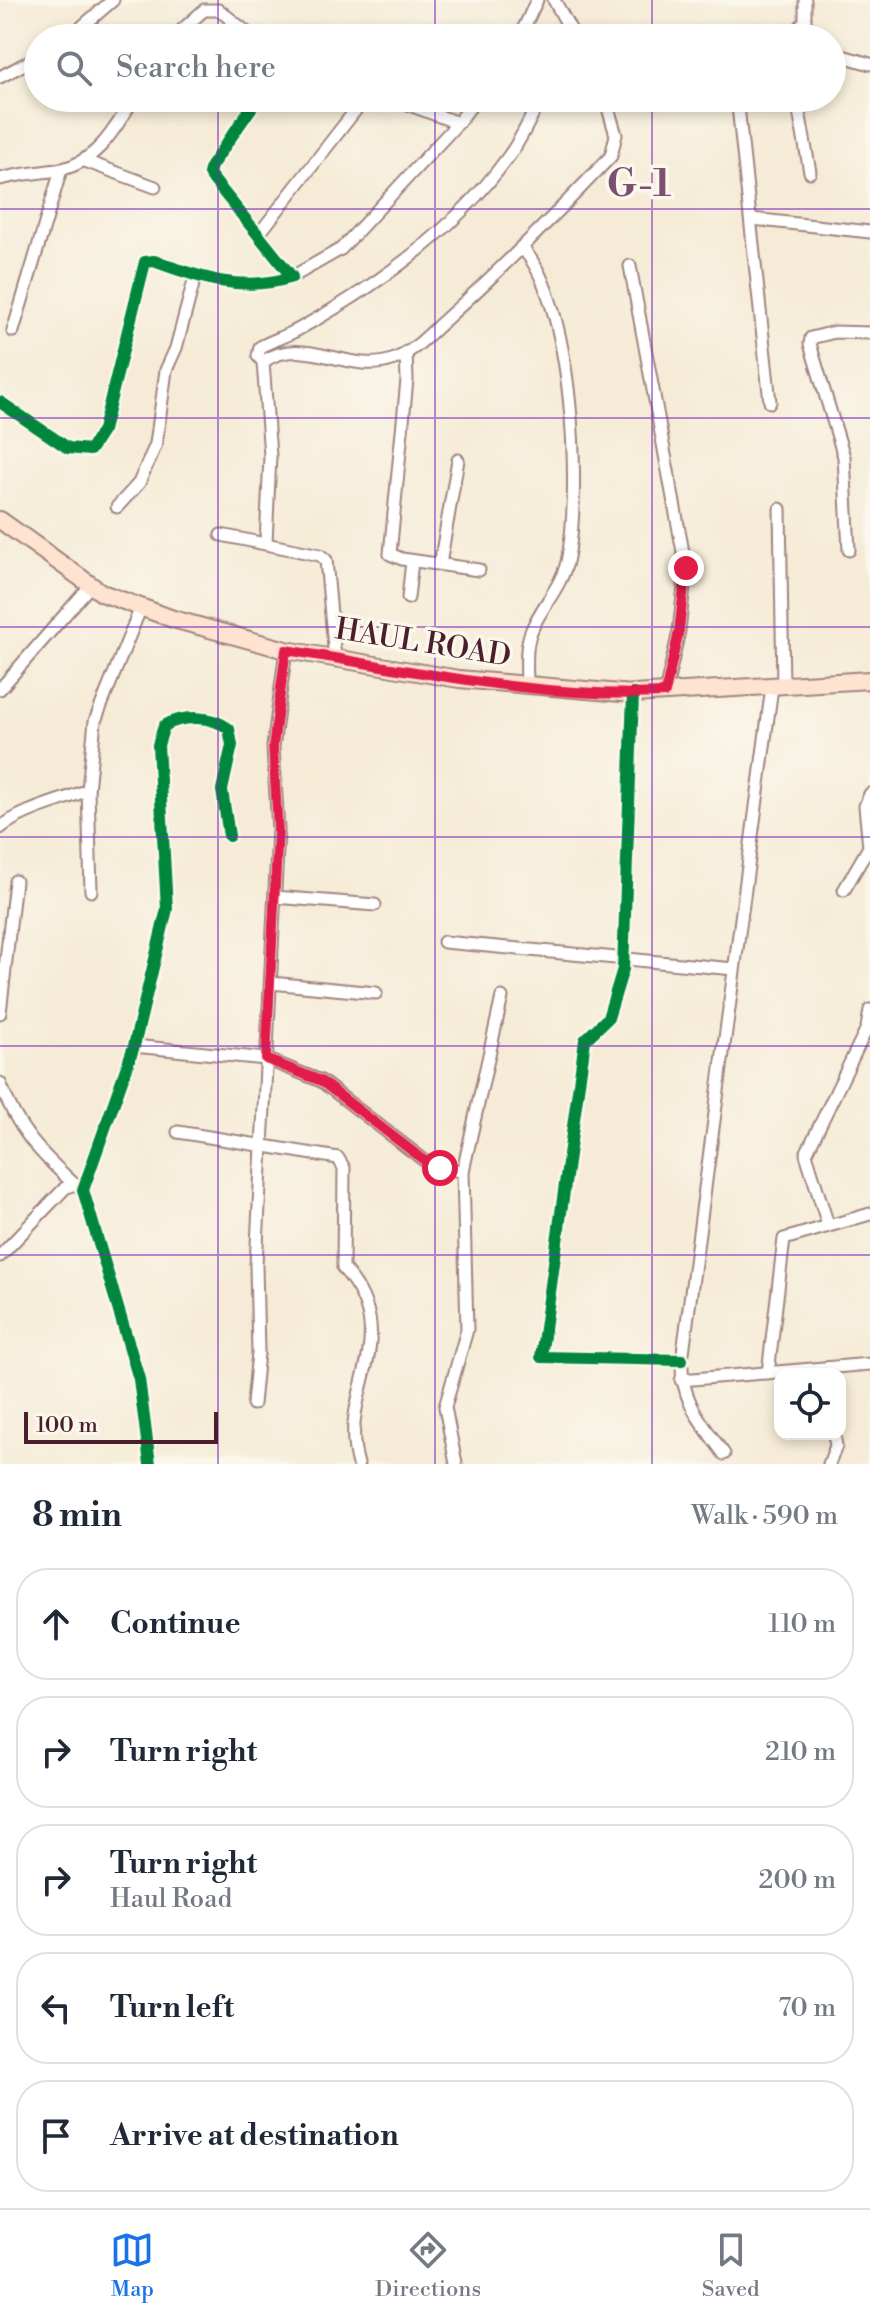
<!DOCTYPE html>
<meta charset="utf-8">
<style>
body{margin:0;font-family:"Libre Bodoni",serif;background:#f2f2f3;color:#1f2937}
.controls{position:absolute;right:24px;bottom:24px;display:grid;overflow:hidden;border-radius:16px;box-shadow:0 4px 12px #0003}
.controls button{width:72px;height:72px;display:grid;place-items:center;padding:0;border:0;border-bottom:2px solid #e0e1e3;background:#fff;color:#1f2937;font:40px sans-serif}
.scale{position:absolute;left:24px;bottom:20px;width:194px;box-sizing:border-box;padding-left:8px;border:4px solid #4a1f2b;border-top:0;font-size:22px;line-height:28px;white-space:nowrap;color:#4a1f2b;-webkit-text-stroke:6px #fbf7ec;paint-order:stroke}
.stop{position:absolute;width:24px;height:24px;margin:-18px;border:6px solid #e11d48;border-radius:50%;background:#fff}
.stop.end{background:#e11d48;border-color:#fff;box-shadow:0 2px 8px #0008}
.list{margin:0;padding:0;list-style:none}
h2{display:flex;justify-content:space-between;align-items:center;height:104px;margin:0;padding:0 32px;font-size:34px}
h2 small{font-size:26px;font-weight:400;color:#747a83}
.list li{display:grid;grid-template-columns:52px 1fr auto;gap:24px;align-items:center;box-sizing:border-box;height:112px;margin:0 16px 16px;padding:0 16px;border:2px solid #e0e1e3;border-radius:32px}
.list b{display:block;font-size:30px;white-space:nowrap}
.list p{margin:0;font-size:26px;white-space:nowrap;color:#747a83}
.list em{font-size:26px;font-style:normal;color:#747a83}
.icon{flex:none;width:44px;height:44px;fill:none;stroke:currentColor;stroke-width:2;stroke-linecap:round;stroke-linejoin:round}
.map{position:relative;flex:none;width:870px;height:1464px;overflow:hidden}
.search{position:absolute;background:#fff;box-shadow:0 4px 12px #0003;left:24px;right:24px;top:24px;height:88px;display:flex;align-items:center;gap:20px;box-sizing:border-box;padding:0 28px;border-radius:44px;color:#747a83;font-size:30px}
.sheet{height:744px;background:#fff}
nav{display:flex;justify-content:space-around;align-items:center;box-sizing:border-box;height:112px;border-top:2px solid #e0e1e3;background:#fff;font-size:22px;color:#747a83}
nav a{display:grid;justify-items:center;gap:4px}
nav .on{color:#1a73e8}
.map>svg:first-child{display:block}
</style>
<div class="map">
<svg width="870" height="1464" viewBox="0 0 870 1464">
<rect width="100%" height="100%" fill="#fbf7ec"/>
<filter id="ink" filterUnits="userSpaceOnUse"><feTurbulence type="fractalNoise" baseFrequency=".0125" numOctaves="2"/><feDisplacementMap in="SourceGraphic" scale="16" xChannelSelector="R" yChannelSelector="G"/><feConvolveMatrix kernelMatrix="1 2 1 2 8 2 1 2 1" color-interpolation-filters="sRGB"/></filter>
<filter id="wash" filterUnits="userSpaceOnUse"><feTurbulence type="fractalNoise" baseFrequency=".006" numOctaves="4" result="noise"/><feDisplacementMap in="SourceGraphic" scale="32" xChannelSelector="R" yChannelSelector="G"/><feGaussianBlur stdDeviation="1.8" result="paint"/><feColorMatrix in="noise" values="0 0 0 0 0 0 0 0 0 0 0 0 0 0 0 0 0 1.4 0 .05"/><feComposite in="paint" operator="in"/></filter>
<g filter="url(#wash)">
<rect width="100%" height="100%" fill="#f5ebd6"/>
</g>
<g filter="url(#ink)">
<g fill="none" stroke-linecap="round" stroke-linejoin="round">
<defs>
<g id="street">
<polyline points="554,0 575,38"/>
<polyline points="69,38 113,0"/>
<polyline points="173,38 204,10 219,10 254,38"/>
<polyline points="519,38 537,0"/>
<polyline points="791,38 805,21 805,0"/>
<polyline points="832,53 870,64"/>
<polyline points="0,77 38,57"/>
<polyline points="741,98 738,106 770,402"/>
<polyline points="800,98 799,111 810,172"/>
<polyline points="458,123 477,98"/>
<polyline points="85,161 155,187"/>
<path d="M0,179c19,-5 38,-6 57,-9 39,-6 58,-41 77,-72"/>
<polyline points="752,219 870,232"/>
<polyline points="259,234 365,98"/>
<path d="M521,247c52,51 61,246 46,315 -6,24 -24,43 -34,65 -9,18 -6,41 -6,60"/>
<polyline points="630,266 686,568 679,631 665,693"/>
<polyline points="292,277 341,249 458,123 391,98"/>
<polyline points="13,331 61,170"/>
<polyline points="406,352 407,380 390,554 402,559 479,570"/>
<path d="M263,362l-5,-6 2,-9c13,-7 27,-11 39,-18 78,-43 157,-99 209,-172 14,-18 22,-39 33,-59"/>
<path d="M0,402l68,46 22,2 13,-20 42,-168 9,-1c46,17 89,32 138,16l-83,-103 2,-8 47,-68"/>
<polyline points="117,507 139,483 156,444 166,370 176,348 195,277"/>
<polyline points="780,509 783,686"/>
<polyline points="221,535 320,555 326,560 335,658"/>
<path d="M266,543l4,-87 -7,-94c39,-29 86,13 129,-2 21,-7 38,-27 54,-41 57,-51 112,-107 165,-163l5,-21 -11,-37"/>
<polyline points="849,550 844,457 810,344 811,338 835,332 870,333"/>
<polyline points="440,564 458,460"/>
<polyline points="408,598 412,561"/>
<polyline points="0,689 91,585"/>
<polyline points="633,694 623,969 608,1018 585,1040 541,1357 682,1360"/>
<path d="M0,828c24,-19 59,-26 88,-38"/>
<polyline points="844,890 869,847 865,806 870,794"/>
<polyline points="91,891 88,790 95,721 141,607"/>
<polyline points="275,897 375,905"/>
<polyline points="444,942 734,969"/>
<polyline points="271,983 376,993"/>
<polyline points="0,1013 15,881"/>
<polyline points="134,1046 266,1059 321,1081 425,1161 440,1168 463,1171"/>
<path d="M0,1083c18,47 37,67 74,101"/>
<path d="M178,1132l160,26 6,10 -1,100c64,72 -7,122 15,196"/>
<polyline points="828,1225 806,1154 867,1028 870,1010"/>
<polyline points="0,1256 65,1188 74,1184 80,1187"/>
<polyline points="768,1373 784,1239 870,1214"/>
<polyline points="681,1380 870,1364"/>
<polyline points="253,1404 258,1353 256,1265 278,830 273,747 286,650"/>
<path d="M724,1454c-22,-31 -44,-54 -42,-94l90,-673"/>
<path d="M150,1464l-11,-85 -56,-189 51,-144 33,-137 -9,-164 6,-19c19,-11 47,-11 65,3l3,16 -10,45 7,46"/>
<polyline points="456,1464 445,1407 467,1330 463,1171 502,997"/>
<polyline points="829,1464 836,1446 834,1434"/>
</g>
<polyline id="secondary" points="0,520 102,593 173,619 286,650 459,679 633,694 870,680"/>
</defs>
<use href="#street" stroke="#a08580" stroke-width="15"/>
<use href="#secondary" stroke="#a08580" stroke-width="20"/>
<use href="#street" stroke="#fff" stroke-width="11"/>
<use href="#secondary" stroke="#fee3d1" stroke-width="16"/>
<defs>
<g id="cycleway">
<path d="M0,402l68,46 22,2 13,-20 42,-168 9,-1c46,17 89,32 138,16l-83,-103 2,-8 47,-68"/>
<polyline points="633,694 623,969 608,1018 585,1040 541,1357 682,1360"/>
<path d="M150,1464l-11,-85 -56,-189 51,-144 33,-137 -9,-164 6,-19c19,-11 47,-11 65,3l3,16 -10,45 7,46"/>
</g>
</defs>
<use href="#cycleway" stroke="#fbf7ec" stroke-width="17"/>
<use href="#cycleway" stroke="#00873e" stroke-width="12"/>
</g>
</g>
<g fill="none" stroke-linecap="round" stroke-linejoin="round" filter="url(#ink)">
<path stroke="#e11d48" stroke-width="10" d="M440,1168l-15,-7 -104,-80 -55,-22 12,-229 -5,-83 13,-97c125,20 252,49 379,43l14,-62 7,-63"/>
</g>
<path fill="none" stroke="#7b2cbf" stroke-width="2" stroke-opacity="0.55" d="M218,0v38M435,0v38M652,0v38M218,98v1366M435,98v1366M652,98v1366M0,209h870M0,418h870M0,627h870M0,837h870M0,1046h870M0,1255h870"/>
<g text-anchor="middle" dominant-baseline="central" stroke-width="7" stroke-linejoin="round" paint-order="stroke">
<g font-size="30" fill="#4a1f2b" stroke="#fbf7ec">
<text transform="translate(423 643) rotate(9)">HAUL ROAD</text>
</g>
<g font-size="38" font-weight="bold" fill="#7a5172" stroke="#fbf7ec">
<text x="639" y="184">G-1</text>
</g>
</g>
</svg>
<div class="controls">
<button><svg class="icon" aria-label="locate" viewBox="0 0 24 24"><circle cx="12" cy="12" r="6"/><path d="M12 2v4M12 18v4M2 12h4M18 12h4"/></svg></button>
</div>
<div class="scale">100 m</div>
<div class="stop" style="left:440px;top:1168px"></div>
<div class="stop end" style="left:686px;top:568px"></div>
<div class="search"><svg class="icon" aria-label="search" viewBox="0 0 24 24"><circle cx="10" cy="10" r="6"/><path d="M15 15l6 6"/></svg>Search here</div>
</div>
<section class="sheet">
<h2>8 min<small>Walk · 590 m</small></h2>
<ul class="list">
<li><svg class="icon" aria-label="ahead" viewBox="0 0 24 24"><path d="M12 20V5M6 11l6-6 6 6"/></svg><div><b>Continue</b></div><em>110 m</em></li>
<li><svg class="icon" aria-label="right" viewBox="0 0 24 24"><path d="M7 20v-9h11M14 6l5 5-5 5"/></svg><div><b>Turn right</b></div><em>210 m</em></li>
<li><svg class="icon" aria-label="right" viewBox="0 0 24 24"><path d="M7 20v-9h11M14 6l5 5-5 5"/></svg><div><b>Turn right</b><p>Haul Road</p></div><em>200 m</em></li>
<li><svg class="icon" aria-label="left" viewBox="0 0 24 24"><path d="M17 20v-9H6M10 6l-5 5 5 5"/></svg><div><b>Turn left</b></div><em>70 m</em></li>
<li><svg class="icon" aria-label="arrive" viewBox="0 0 24 24"><path d="M6 21V4h12l-3 4 3 4H6"/></svg><div><b>Arrive at destination</b></div></li>
</ul>
</section>
<nav>
<a class="on"><svg class="icon" aria-label="map" viewBox="0 0 24 24"><path d="M3 6l6-2 6 2 6-2v14l-6 2-6-2-6 2zM9 4v14M15 6v14"/></svg>Map</a>
<a><svg class="icon" aria-label="directions" viewBox="0 0 24 24"><path d="M12 3l9 9-9 9-9-9zM9 14v-3h6M13 9l2 2-2 2"/></svg>Directions</a>
<a><svg class="icon" aria-label="saved" viewBox="0 0 24 24"><path d="M7 4h10v16l-5-4-5 4z"/></svg>Saved</a>
</nav>
